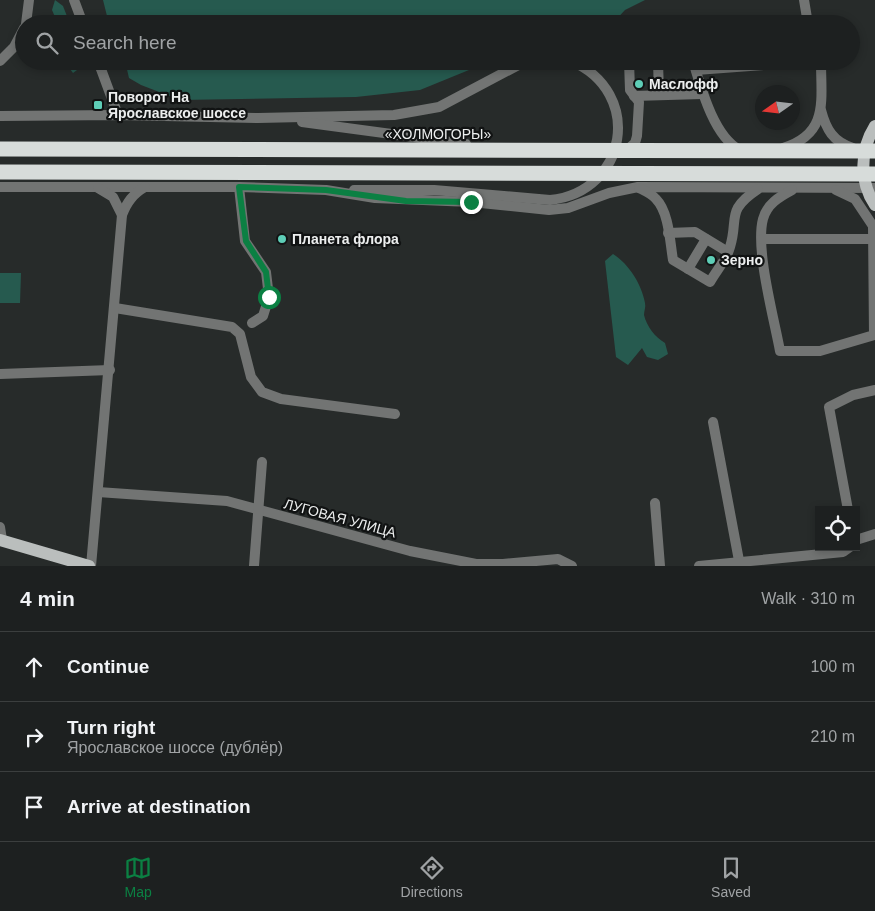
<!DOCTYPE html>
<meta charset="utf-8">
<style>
body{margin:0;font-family:Helvetica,sans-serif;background:#252829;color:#f1f3f6}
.controls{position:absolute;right:15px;bottom:15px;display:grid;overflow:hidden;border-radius:0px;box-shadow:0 2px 8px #0003}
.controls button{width:45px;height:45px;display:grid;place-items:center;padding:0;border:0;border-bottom:1px solid #3b3e3e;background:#1d2020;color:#f1f3f6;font:25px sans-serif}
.compass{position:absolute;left:755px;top:85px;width:45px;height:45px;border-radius:50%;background:#1d2020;box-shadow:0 2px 8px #0003;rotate:256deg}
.stop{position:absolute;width:15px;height:15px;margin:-11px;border:4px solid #0b8043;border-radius:50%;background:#fff}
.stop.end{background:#0b8043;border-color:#fff;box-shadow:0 1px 5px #0008}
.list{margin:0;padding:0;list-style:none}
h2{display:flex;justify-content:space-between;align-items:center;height:65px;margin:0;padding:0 20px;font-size:21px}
h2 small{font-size:16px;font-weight:400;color:#a0a3a5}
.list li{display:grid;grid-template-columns:32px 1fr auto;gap:15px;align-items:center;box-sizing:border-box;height:70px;padding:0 20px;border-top:1px solid #3b3e3e}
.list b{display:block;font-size:19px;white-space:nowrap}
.list p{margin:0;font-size:16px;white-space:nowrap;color:#a0a3a5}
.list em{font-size:16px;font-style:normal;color:#a0a3a5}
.icon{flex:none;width:28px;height:28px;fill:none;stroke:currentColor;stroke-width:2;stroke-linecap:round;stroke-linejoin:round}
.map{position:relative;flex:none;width:875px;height:566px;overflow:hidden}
.search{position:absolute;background:#1d2020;box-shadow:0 2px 8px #0003;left:15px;right:15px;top:15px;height:55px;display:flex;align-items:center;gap:12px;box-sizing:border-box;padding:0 18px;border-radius:28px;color:#a0a3a5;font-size:19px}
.sheet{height:275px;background:#1d2020}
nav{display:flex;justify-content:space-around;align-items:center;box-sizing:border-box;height:70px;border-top:1px solid #3b3e3e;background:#1d2020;font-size:14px;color:#a0a3a5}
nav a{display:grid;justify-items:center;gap:2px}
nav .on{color:#0b8043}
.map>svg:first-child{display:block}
</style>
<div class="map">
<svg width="875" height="566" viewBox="0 0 875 566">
<rect width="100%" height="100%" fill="#272b2a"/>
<g fill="#265a4f">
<polygon points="55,0 63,6 70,24 58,24 52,10"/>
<polygon points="103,0 645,0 625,10 612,24 109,24"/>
<polygon points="64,61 78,61 77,70 73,73"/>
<polygon points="125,61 491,61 420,90 356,97 180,100 141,85 129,78"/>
<path d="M613,254c16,10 29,31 32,49 1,4 -1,8 -1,12 3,12 11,22 21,28l3,11 -10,6 -11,-3 -5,-9 -14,17 -12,-8 -11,-96z"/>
<polygon points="0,273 21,273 20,303 0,303"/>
</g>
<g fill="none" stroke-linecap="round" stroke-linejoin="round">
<g stroke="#727473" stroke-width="10">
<polyline points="74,0 83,24"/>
<polyline points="804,0 808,24"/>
<polyline points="26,24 29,0"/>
<polyline points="0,61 14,47 24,28"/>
<polyline points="98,61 118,115"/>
<polyline points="658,61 659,95"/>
<path d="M693,61c8,27 21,76 47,89"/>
<polyline points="696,70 816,61"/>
<polyline points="634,96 702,94"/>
<path d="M821,110c5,19 12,32 32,38"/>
<polyline points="0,116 118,115 258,118 394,115 439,107 526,61"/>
<polyline points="302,122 466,144"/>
<path d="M783,148c46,-14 38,-47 38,-87"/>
<polyline points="627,150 635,143 637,136 639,102 630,90 629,61"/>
<polyline points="0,187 239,187 326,190 375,198 471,202 549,210 568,208 609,193 638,187 875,188"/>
<polyline points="239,187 245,241 266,272 269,297 263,316 252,323"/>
<polyline points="98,188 113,197 122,215"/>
<path d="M639,188c6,3 13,6 17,11 13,13 14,43 17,61l37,22c6,-11 17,-23 20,-35 9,-29 -5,-36 28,-58"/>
<path d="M354,190h80l116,10c78,-8 94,-108 21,-139"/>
<path d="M792,190c-13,7 -25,14 -29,29 -8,30 11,99 17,132h40l54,-16 -1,-109 -18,-27 -19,-9"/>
<polyline points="668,233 695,232 728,252"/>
<polyline points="762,239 874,239"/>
<polyline points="688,269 706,239"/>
<polyline points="115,308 232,327 240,334 251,377 262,392 281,399 395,414"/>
<polyline points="0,374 110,370"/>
<polyline points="713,422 740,566"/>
<polyline points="98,492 227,501 410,551 476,564 503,564 558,559 572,566"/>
<polyline points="655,503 660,566"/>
<polyline points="848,510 829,407 853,395 875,390"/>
<polyline points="0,527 2,540"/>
<polyline points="856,540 875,534"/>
<path d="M91,566l31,-351c5,-13 11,-21 23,-28"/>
<polyline points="254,566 262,462"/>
<polyline points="699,566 843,552 850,547"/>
</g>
<g stroke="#babebd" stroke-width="12">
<path d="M875,126c-15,24 -16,55 0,79"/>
<polyline points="0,540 89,566"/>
</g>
<g stroke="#d7dcda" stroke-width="15">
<polyline points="0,149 875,151"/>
<polyline points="0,172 875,174"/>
</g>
</g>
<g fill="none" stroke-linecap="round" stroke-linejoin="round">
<polyline stroke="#0b8043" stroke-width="6" points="269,297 266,272 246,241 239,187 326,190 406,201 471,202"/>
</g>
<g fill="#5eceb7" stroke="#111313" stroke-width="2">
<circle cx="639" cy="84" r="5"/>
<rect x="93" y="100" width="10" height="10" rx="2.5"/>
<circle cx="282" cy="239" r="5"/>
<circle cx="711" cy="260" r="5"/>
</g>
<g text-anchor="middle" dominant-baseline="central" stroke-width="4.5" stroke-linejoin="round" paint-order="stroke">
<g font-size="14" font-weight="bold" fill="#eceeee" stroke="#111313" text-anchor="start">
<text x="649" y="84">Маслофф</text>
<text x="108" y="97">Поворот На<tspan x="108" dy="16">Ярославское шоссе</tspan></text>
<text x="292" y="239">Планета флора</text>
<text x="721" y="260">Зерно</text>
</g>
<g font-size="14" fill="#eceeee" stroke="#111313">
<text x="438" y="134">«ХОЛМОГОРЫ»</text>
<text transform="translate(340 518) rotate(15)">ЛУГОВАЯ УЛИЦА</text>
</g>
</g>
</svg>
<div class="controls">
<button><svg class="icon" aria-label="locate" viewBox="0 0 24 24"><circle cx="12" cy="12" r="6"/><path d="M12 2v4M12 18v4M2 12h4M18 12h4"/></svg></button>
</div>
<svg class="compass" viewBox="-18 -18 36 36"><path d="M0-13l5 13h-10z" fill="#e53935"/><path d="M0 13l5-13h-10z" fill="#a0a3a5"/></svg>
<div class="stop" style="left:269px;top:297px"></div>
<div class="stop end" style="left:471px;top:202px"></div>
<div class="search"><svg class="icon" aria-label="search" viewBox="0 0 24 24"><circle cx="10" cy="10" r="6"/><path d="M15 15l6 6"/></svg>Search here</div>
</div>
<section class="sheet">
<h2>4 min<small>Walk · 310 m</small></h2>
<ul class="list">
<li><svg class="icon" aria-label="ahead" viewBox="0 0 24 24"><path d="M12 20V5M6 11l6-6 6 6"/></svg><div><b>Continue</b></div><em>100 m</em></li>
<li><svg class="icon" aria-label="right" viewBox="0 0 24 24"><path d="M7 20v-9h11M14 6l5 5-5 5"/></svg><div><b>Turn right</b><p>Ярославское шоссе (дублёр)</p></div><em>210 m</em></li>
<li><svg class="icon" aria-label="arrive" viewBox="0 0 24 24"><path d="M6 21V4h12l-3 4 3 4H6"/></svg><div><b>Arrive at destination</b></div></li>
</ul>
</section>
<nav>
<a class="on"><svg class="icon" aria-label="map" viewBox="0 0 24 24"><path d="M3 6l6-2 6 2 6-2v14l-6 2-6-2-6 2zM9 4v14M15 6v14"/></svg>Map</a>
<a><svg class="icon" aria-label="directions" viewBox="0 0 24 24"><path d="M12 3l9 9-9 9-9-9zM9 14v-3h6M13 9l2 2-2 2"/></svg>Directions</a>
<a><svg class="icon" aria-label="saved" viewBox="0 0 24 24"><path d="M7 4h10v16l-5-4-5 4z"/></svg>Saved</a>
</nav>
